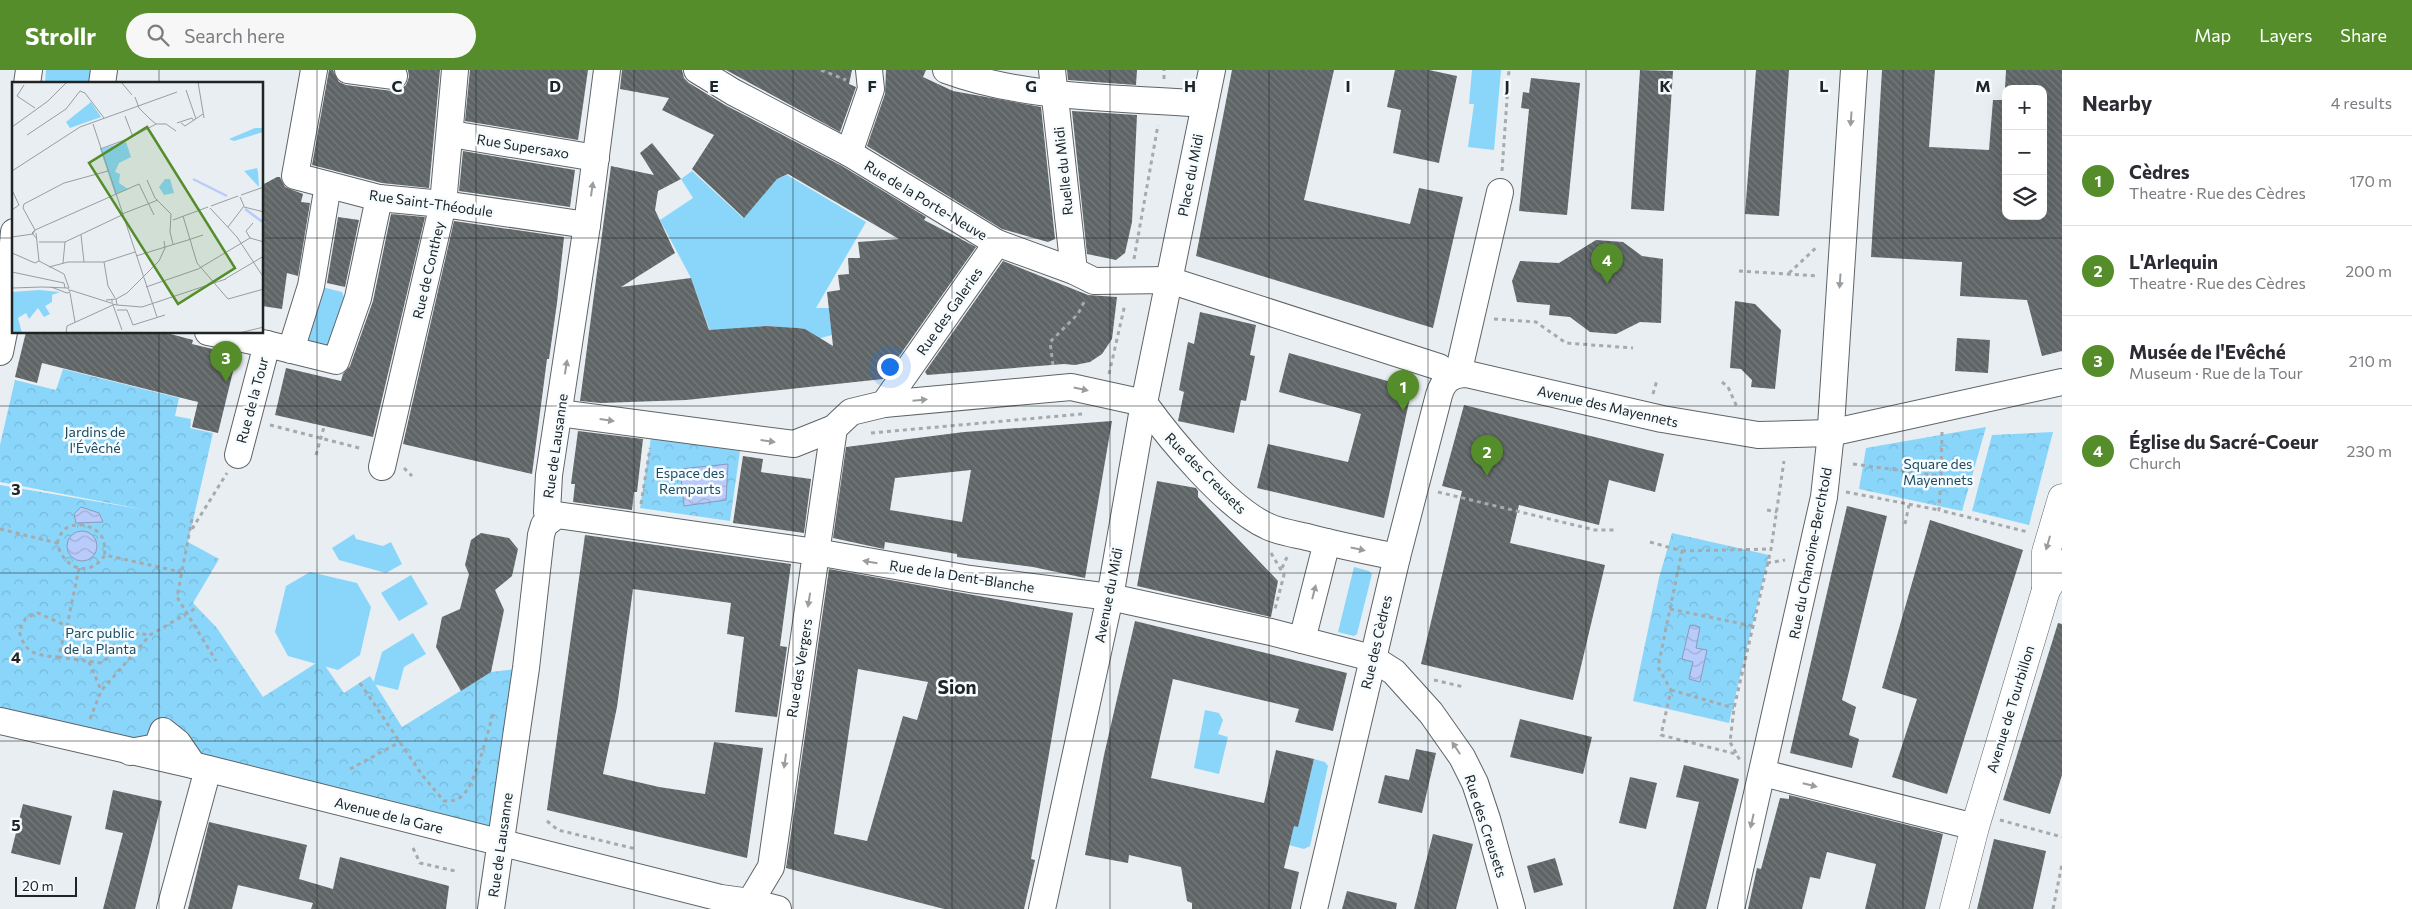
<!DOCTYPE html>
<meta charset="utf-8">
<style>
body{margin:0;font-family:Commissioner,sans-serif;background:#f7f7f7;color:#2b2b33}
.controls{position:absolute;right:15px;top:15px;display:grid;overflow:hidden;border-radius:10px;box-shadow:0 5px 20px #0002}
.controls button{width:45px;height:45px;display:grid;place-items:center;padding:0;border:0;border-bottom:1px solid #e1e1e2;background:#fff;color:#2b2b33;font:25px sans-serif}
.scale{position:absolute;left:15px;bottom:12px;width:62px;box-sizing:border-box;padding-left:5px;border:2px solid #212425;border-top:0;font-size:14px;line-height:18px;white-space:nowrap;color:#212425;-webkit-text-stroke:4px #f5fcff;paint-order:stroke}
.you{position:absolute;left:889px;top:296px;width:18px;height:18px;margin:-12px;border:4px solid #fff;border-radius:50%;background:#1a73e8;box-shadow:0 0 0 8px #1a73e833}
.badge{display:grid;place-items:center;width:32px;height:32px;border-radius:50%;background:#548d2a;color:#fff;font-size:16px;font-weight:700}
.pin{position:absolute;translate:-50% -41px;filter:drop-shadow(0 1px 2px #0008)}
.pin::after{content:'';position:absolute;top:26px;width:18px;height:15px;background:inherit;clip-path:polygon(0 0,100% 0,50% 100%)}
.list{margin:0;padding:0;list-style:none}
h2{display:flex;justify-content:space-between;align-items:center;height:65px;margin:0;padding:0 20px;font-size:21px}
h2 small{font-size:16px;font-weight:400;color:#7c7c81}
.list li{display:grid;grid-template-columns:32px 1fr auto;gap:15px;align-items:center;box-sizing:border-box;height:90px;padding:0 20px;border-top:1px solid #e1e1e2}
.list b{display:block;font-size:19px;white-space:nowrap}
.list p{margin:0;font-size:16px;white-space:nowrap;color:#7c7c81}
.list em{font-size:16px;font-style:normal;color:#7c7c81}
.icon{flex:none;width:28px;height:28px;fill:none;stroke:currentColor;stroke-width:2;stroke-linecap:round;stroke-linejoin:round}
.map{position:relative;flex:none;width:2062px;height:839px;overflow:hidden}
header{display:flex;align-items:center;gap:30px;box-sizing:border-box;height:70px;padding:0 25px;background:#548d2a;color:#fff}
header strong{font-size:24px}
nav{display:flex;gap:28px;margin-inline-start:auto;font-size:18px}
.search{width:350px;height:45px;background:#f7f7f7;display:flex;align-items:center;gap:12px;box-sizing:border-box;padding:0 18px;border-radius:28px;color:#7c7c81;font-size:19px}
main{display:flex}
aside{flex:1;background:#fff}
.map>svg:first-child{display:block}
</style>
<header>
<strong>Strollr</strong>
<div class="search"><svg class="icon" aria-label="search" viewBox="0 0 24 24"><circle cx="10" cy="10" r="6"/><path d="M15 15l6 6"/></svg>Search here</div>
<nav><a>Map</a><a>Layers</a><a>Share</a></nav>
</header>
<main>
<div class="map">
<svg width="2062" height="839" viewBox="0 0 2062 839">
<defs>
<pattern id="park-crowns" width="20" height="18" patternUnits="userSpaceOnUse" patternTransform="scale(1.25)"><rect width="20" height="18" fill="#8ad6fb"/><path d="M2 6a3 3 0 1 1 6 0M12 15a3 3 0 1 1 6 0" fill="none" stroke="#77b8d7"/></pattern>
<pattern id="water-waves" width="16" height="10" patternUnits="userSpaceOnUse" patternTransform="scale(1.25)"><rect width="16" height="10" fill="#b9cbfa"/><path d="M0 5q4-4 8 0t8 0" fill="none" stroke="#9faed6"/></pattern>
<pattern id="building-back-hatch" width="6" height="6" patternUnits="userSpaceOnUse" patternTransform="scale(1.25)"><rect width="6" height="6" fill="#5f6566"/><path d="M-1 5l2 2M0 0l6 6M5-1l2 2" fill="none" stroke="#767b7c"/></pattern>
</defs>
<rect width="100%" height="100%" fill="#e8eef2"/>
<g fill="#8ad6fb">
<polygon points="46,0 96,0 94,14 45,14"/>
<polygon points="1472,0 1501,0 1494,80 1468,77 1474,34 1469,34"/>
<polygon points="692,101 743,148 777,109 787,105 866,152 816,238 829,238 832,265 817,269 805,259 798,258 766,256 710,261 691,208 660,150 693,128 681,109"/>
<polygon points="322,217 342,222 344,227 333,277 307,274"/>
<polygon points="354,464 356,469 383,476 391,472 402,494 386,503 339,490 332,478"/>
<polygon points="1354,497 1369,501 1372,504 1357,564 1354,566 1338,562"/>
<polygon points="310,502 357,513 371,537 360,585 338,600 288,586 275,562 286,516"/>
<polygon points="411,505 428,534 399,551 381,523"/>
<polygon points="413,563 426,584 404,597 398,620 373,614 382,582"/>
<polygon points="1205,640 1219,643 1223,650 1218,664 1228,667 1219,704 1194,698"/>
<polygon points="1314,689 1325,692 1328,696 1310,776 1304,779 1289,775 1294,756 1298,756"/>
</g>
<g fill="url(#park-crowns)">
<polygon points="63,299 179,328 175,346 191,349 190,358 213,363 188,472 219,489 193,533 217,558 263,627 321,590 344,623 370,606 402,657 491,602 526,598 499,774 0,651 0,415 146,440 0,412 0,375 15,310 56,320"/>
<polygon points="1986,357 1962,441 1859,419 1866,378"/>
<polygon points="2053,362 2029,455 1972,441 1992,365"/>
<polygon points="651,368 740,381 730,451 640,438"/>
<polygon points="1672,463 1769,485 1729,653 1633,631 1659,508"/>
</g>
<g fill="url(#water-waves)" stroke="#8b99ba">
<polygon points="728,394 726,430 684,436 680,399"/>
<polygon points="81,437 99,443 103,452 76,453 74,444"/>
<circle cx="82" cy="476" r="15"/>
<polygon points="1690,555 1700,557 1696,578 1707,580 1700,612 1689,609 1693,592 1682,589"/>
</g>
<g fill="url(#building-back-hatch)" fill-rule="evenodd">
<polygon points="329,0 333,0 339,12 346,15 392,21 400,20 406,15 409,7 408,0 440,0 429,118 382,113 312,95"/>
<polygon points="470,0 588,0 578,70 465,51"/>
<polygon points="622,0 682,0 684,8 689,13 725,35 842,96 926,147 924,150 976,177 883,309 686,330 601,333 580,331 611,96 654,105 640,83 652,73 681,109 658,121 655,140 675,183 621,217 691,208 709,260 766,256 798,258 805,259 833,276 827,222 840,220 838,205 849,204 848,188 860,188 858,172 899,169 788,104 777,109 744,148 692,99 714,65 662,40 669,28 620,19"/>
<polygon points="726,0 852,0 849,14 856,17 840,62"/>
<polygon points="886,0 926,0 923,7 953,21 1041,37 1055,169 1048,172 1002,159 867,76 885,24"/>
<polygon points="1067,0 1137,0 1136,15 1068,10"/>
<polygon points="1232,0 1334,0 1304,130 1410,154 1419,118 1463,127 1433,258 1196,186"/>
<polygon points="1395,0 1429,0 1457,6 1439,93 1393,83 1401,40 1387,37"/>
<polygon points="1640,0 1673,1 1664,141 1631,139"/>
<polygon points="1756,0 1789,0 1779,146 1745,144"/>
<polygon points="1882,0 1935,0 1929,77 1989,80 1993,30 2006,30 2006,146 2043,146 2043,19 2005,19 2006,0 2062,0 2062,281 2042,286 2027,230 1960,226 1962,192 1871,187"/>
<polygon points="1531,8 1580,13 1567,145 1519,141 1529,39 1521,38 1523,22 1529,23"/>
<polygon points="1072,41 1137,45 1132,152 1125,183 1116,190 1087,184"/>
<polygon points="463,81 575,100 570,137 459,121"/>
<polygon points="277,107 280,107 285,117 303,124 301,132 310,133 298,206 287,203 282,239 262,236 262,115"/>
<polygon points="391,144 425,147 373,367 275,345 286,298 341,311 343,304 350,296 373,231"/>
<polygon points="338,147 359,150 345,217 327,213"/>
<polygon points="454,151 564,167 557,233 549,289 547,289 532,404 403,374"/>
<polygon points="1596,170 1623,172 1642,186 1663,189 1661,253 1640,252 1616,264 1590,262 1570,247 1549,245 1550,235 1517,232 1512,211 1520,191 1559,193"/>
<polygon points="1003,191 1088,225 1117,227 1112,269 1102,284 1090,292 1075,295 1064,294 927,305 925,302"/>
<polygon points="1735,231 1755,234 1781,260 1775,319 1751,317 1752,310 1741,299 1730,298"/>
<polygon points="1200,242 1256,255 1250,285 1255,286 1246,331 1241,330 1234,363 1178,351 1184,322 1179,320 1188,272 1194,274"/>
<polygon points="26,262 163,262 193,270 192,274 237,285 218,363 192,357 198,332 42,293 37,313 15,307"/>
<polygon points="1957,268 1990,270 1988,303 1955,301"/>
<polygon points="1289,283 1412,318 1384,448 1257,418 1268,374 1348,392 1361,344 1279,322"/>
<polygon points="1464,335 1664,384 1655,422 1609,410 1599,455 1519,435 1510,473 1605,495 1573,630 1421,594 1462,421 1442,416"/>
<path d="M1112,351l-27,157 -52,-11 -76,-10v-3l-72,-12 -1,7 -51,-11 13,-91 118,-15zM971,400l-9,52 -72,-12 5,-32z"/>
<polygon points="578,361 643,369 637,422 634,422 632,440 573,432 575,414 571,414"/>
<polygon points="743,386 763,389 761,402 811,409 804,463 733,453"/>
<polygon points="1157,411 1196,418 1198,421 1198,427 1278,511 1271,547 1137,516"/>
<polygon points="1847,436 1887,446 1842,630 1856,637 1849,665 1859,669 1852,698 1790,683"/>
<polygon points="1930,450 2023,480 1947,724 1892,707 1917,629 1882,618"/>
<polygon points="481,463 509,468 518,479 512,506 495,520 504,540 491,602 461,621 436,577 442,547 460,539 469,504 465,495 471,470"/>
<polygon points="585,465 791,494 780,576 787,577 777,647 735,642 744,567 727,564 731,533 633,519 617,637 603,704 659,717 705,724 714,672 763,678 747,788 547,740"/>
<path d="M829,499l244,44 -42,246 4,1 -11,49h-80l-158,-41zM858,599l70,13 -11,38 -14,-4 -36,125 -33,-7z"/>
<polygon points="1135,551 1347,603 1333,661 1295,652 1299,639 1173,609 1151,708 1264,733 1276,680 1314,689 1298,757 1294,756 1284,798 1299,802 1291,839 1192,839 1192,833 1187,831 1181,797 1129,785 1128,793 1085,785 1104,685"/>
<polygon points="2058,553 2062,554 2062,705 2050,744 2003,730"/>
<polygon points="1520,649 1592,667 1583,704 1510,687"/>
<polygon points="1416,679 1436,683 1422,743 1378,733 1385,705 1409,710"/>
<polygon points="1684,695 1739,709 1706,839 1673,839 1699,732 1676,727"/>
<polygon points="1630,707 1657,713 1646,759 1619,753"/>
<polygon points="113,720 162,731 135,839 103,839 123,763 105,759"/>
<polygon points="1789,725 1943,764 1925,839 1865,839 1876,794 1827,782 1820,809 1810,807 1802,839 1748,839 1757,798 1761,799 1780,728 1789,729"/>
<polygon points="23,734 72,746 60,795 11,783"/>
<polygon points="209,752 307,775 299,809 333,819 340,787 449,816 446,839 311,839 313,833 238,815 232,839 188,839"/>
<polygon points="1433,764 1473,774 1456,839 1414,839"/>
<polygon points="1994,769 2046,781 2033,839 1977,839"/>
<polygon points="1555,788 1563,815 1534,823 1527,796"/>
<polygon points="1347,821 1397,833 1396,839 1342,839"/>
</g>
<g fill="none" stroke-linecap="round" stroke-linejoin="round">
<defs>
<g id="minor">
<polyline points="314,0 295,106 379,128 443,134 587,155"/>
<polyline points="348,0 394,6"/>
<polyline points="697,0 733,22 849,83 997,173 1074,201 1094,211 1169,210 1439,297 1445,302 1449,308"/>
<path d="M946,0c81,30 173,27 259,34"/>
<polyline points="1052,0 1074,201"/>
<polyline points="27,14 29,0"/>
<polyline points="102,14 104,0"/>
<polyline points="451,64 596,88"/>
<polyline points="849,83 871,19 869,0"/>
<polyline points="208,262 267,274 238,385"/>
<polyline points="267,274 336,291 358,228 379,128"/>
<polyline points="291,280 311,216 328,115"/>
<polyline points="0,282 6,252 14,162"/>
<polyline points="1458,304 1500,122"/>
<polyline points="884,334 997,173"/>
<path d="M559,343l235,31 40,-16 17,-16 33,-8 187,-17 73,16c26,36 83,105 123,123 12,6 27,8 40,11 30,8 60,14 90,20"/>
<polyline points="382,397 443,134 455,0"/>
<polyline points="549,449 547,442 549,405 587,155 607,0"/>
<polyline points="1302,570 1327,472"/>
<polyline points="0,651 193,695 721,828 750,832 778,839"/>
<polyline points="130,682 157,677 163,661 178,673 193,695"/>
<polyline points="1763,703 1975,757"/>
<polyline points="750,832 771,797 834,358"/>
<polyline points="170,839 208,699"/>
<polyline points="491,839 526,598 541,465 544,455 557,445 816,482 970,509 1110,527 1271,562 1372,588 1394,602 1431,643 1462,687 1475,713 1487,749 1512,839"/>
<polyline points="1042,839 1110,527 1144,333 1212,0"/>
<path d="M1314,839l83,-352 42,-162c4,-14 12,-21 28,-21l195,45 96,16 72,-2 232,-51"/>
<polyline points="1731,839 1824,427 1830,372 1854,0"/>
</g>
<g id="major">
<polyline points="2046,520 2046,482 2062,428"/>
<polyline points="1954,839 1975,757 2046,520 2062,494"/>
</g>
</defs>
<use href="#minor" stroke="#5e6467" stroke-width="28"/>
<use href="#major" stroke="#5e6467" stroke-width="29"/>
<g stroke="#a5aaad" stroke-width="3" stroke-dasharray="4 4" stroke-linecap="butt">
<polyline points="821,0 846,10"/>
<polyline points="1164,9 1164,0"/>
<polyline points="1502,101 1509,0"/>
<polyline points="1134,189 1158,55"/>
<polyline points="1739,201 1817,206"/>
<polyline points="1789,203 1818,176"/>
<polyline points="1494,249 1536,252 1566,273 1633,278"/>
<polyline points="1053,295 1050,272 1078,244 1084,232"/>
<polyline points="1109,304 1125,234"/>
<polyline points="1722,312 1728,317 1737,337"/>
<polyline points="1653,324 1657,310"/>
<polyline points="270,355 363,379"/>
<polyline points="871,363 1082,344"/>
<polyline points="316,385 324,357"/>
<polyline points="1853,394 1941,406 1939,440 2028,462"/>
<polyline points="404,398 412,406"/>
<polyline points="1941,406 1942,362"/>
<polyline points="1438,422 1595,460 1615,460"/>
<polyline points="1846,422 1939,440"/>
<polyline points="641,434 650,378"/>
<polyline points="1767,440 1777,442"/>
<polyline points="192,449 177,527 216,591"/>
<polyline points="1905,454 1909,435"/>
<path d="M0,459l57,14c6,24 31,37 48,12l76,17"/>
<polyline points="192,459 227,403"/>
<polyline points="1650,472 1682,481 1658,597 1671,620 1661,665 1736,684 1740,690"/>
<path d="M57,473c2,-4 3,-8 5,-11 10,-13 35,-7 41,7 2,5 1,11 2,16"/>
<polyline points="1682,481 1771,479"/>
<polyline points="1271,483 1284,505 1275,539"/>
<polyline points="1767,493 1785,490"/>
<path d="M79,498l-12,58 -29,-13 -12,5 -7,12c6,24 16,25 39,27l9,-31 49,11 17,-4 17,2"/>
<polyline points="1282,498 1288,485"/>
<polyline points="1670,539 1753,556"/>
<polyline points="58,587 102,593 112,583 116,567"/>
<polyline points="89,592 101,620"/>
<polyline points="1434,610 1464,617"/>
<path d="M360,613l62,92 22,26c7,0 12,0 18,-5 14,-12 26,-66 32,-85"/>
<polyline points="1671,620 1734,638"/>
<polyline points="90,649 101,621 150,565 198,537"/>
<polyline points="1736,683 1730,672 1734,638 1771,479 1784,391"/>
<polyline points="350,699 400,672"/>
<polyline points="2000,750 2062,767"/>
<polyline points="547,751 558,760 636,779"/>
<polyline points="413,778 420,793 455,801"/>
<polyline points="2053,839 2062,794"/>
</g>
<use href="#minor" stroke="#fff" stroke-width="26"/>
<use href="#major" stroke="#fff" stroke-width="28"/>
</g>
<defs><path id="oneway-solid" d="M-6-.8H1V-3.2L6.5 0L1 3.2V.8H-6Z" transform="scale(1.25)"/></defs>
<g fill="#9b9c9d">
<use href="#oneway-solid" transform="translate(1851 49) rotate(94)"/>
<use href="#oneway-solid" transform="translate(592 119) rotate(-82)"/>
<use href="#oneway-solid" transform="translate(1840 211) rotate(94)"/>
<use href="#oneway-solid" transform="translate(566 297) rotate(-81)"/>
<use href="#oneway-solid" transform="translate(1081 319) rotate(12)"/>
<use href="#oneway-solid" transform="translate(920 330) rotate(-5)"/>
<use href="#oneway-solid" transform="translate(607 350) rotate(8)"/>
<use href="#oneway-solid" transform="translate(768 371) rotate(8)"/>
<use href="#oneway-solid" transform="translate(2048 473) rotate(106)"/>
<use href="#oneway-solid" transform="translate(1358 479) rotate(12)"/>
<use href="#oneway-solid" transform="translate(870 492) rotate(-170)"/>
<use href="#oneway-solid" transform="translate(1314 522) rotate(-76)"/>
<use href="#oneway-solid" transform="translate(809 530) rotate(99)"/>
<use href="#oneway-solid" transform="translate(1456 678) rotate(-124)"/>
<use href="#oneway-solid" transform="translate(785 691) rotate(98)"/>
<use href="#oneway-solid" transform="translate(1810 715) rotate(14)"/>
<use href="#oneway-solid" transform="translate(1752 751) rotate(103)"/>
</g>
<path fill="none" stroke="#212425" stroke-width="1" stroke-opacity="0.55" d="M159,0v14M317,0v839M476,0v839M634,0v839M793,0v839M952,0v839M1110,0v839M1269,0v839M1428,0v839M1586,0v839M1745,0v839M1903,0v839M0,168h14M262,168h1800M159,262v577M0,336h2062M0,503h2062M0,671h2062"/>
<g text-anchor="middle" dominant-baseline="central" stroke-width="5" stroke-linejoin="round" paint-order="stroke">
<g font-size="14" fill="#212425" stroke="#f5fcff">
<text transform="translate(523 76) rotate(9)">Rue Supersaxo</text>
<text transform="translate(1063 101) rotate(-96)">Ruelle du Midi</text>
<text transform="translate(1190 105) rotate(-79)">Place du Midi</text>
<text transform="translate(926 130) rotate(31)">Rue de la Porte-Neuve</text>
<text transform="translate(431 133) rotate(8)">Rue Saint-Théodule</text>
<text transform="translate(428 200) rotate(-77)">Rue de Conthey</text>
<text transform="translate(949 241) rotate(-55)">Rue des Galeries</text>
<text transform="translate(252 330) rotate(-75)">Rue de la Tour</text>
<text transform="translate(1608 336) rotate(13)">Avenue des Mayennets</text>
<text transform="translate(555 376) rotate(-82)">Rue de Lausanne</text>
<text transform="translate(1206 403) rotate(45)">Rue des Creusets</text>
<text transform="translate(1810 483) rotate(-79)">Rue du Chanoine-Berchtold</text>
<text transform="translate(962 506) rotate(9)">Rue de la Dent-Blanche</text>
<text transform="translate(1108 525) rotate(-79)">Avenue du Midi</text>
<text transform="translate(1376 572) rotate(-77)">Rue des Cèdres</text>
<text transform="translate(799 598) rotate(-81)">Rue des Vergers</text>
<text transform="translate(2010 639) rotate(-73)">Avenue de Tourbillon</text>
<text transform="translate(389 745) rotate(14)">Avenue de la Gare</text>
<text transform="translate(1486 756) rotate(72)">Rue des Creusets</text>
<text transform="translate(500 775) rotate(-82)">Rue de Lausanne</text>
</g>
<g font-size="14" fill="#1f4b5f" stroke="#f5fcff">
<text x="95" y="361">Jardins de<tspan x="95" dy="16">l'Évêché</tspan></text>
<text x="1938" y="393">Square des<tspan x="1938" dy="16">Mayennets</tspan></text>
<text x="690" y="402">Espace des<tspan x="690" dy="16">Remparts</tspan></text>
<text x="100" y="562">Parc public<tspan x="100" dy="16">de la Planta</tspan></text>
</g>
<g font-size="19" font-weight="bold" fill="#212425" stroke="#f5fcff">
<text x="957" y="616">Sion</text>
</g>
</g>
<g transform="translate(12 12)">
<rect width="251" height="251" fill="#e8eef2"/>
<path d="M79,20l10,15 -31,11 -4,-6zM245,86l1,4 1,15 -15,-16zM153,97h5l4,14 -10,2 -5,-8zM27,208l21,2 -8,3v7l-7,4 5,8 -6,3 -6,-9 -9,11 -3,-6 -8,5 4,15h-10v-41z" fill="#8ad6fb"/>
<path d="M243,46h8v4l-29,9 -5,-2z" fill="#8ad6fb"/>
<path d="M114,60l5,15 -12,6 -4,9 5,2 -1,9 9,6 -13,5 -15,-45z" fill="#8ad6fb"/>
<path fill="none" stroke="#b9cbfa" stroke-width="2.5" d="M181,97l34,17M233,127l19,14"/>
<path fill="none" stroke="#989da0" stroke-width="1" d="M109,0l11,13M186,0l6,36M12,3l-7,11 18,12M174,8l10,29M123,15l4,11 11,11 6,5h10l10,7M113,34l8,21M165,41l15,-5 2,3M169,41l4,3 18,-12M81,42l64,193M0,45l36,-26 19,-19M15,53l39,-26 14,-18 5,2 19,25M88,67l30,-11 26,-14M0,89l68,-44 97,-35M135,98l8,18 16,16 -1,18 3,12M0,108l7,15 -7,5M229,113l23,-8M199,124l27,-10M232,125l20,5M198,126l27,29 17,26M110,132l36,-14M171,134l14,47 31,36 36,-10M161,138l35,-13M216,145l16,-21 -4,-9M23,148l104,-46 15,31M23,148l-12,-22 1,-4 40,-21 44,-12M24,151l3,28 25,13 5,14M21,152l2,-4 -3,3 5,6M69,153l3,27M0,155l21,-3M238,156l-4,-7 7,-8M176,158l15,-5M27,160h26l57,-27M0,171l23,10 4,-2M124,174l52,-16M92,180l4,24 7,12M51,181l2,-21M242,181l10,15M37,185l19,-5h36l31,-10M0,190l52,11 1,5M213,197l39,-23M134,205l52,-18 52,-31 14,4M0,206l30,-1 26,1 2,4 -3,1 -16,-6M58,208l41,13M58,211l5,29M104,217l11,-6 32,-32 6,-13 -1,-7M94,218l10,-1 1,6 -5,-1v-4M101,223l9,25M105,223l25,2 84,-28M105,228h10l6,15 32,-10M54,251l1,-7 46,-21M227,251l25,-6"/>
<path fill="#548d2a" fill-opacity="0.15" stroke="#548d2a" stroke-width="2.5" d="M135,45l88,141 -57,36 -89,-141z"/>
<rect width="251" height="251" fill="none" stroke="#212425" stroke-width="2.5"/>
</g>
<g font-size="16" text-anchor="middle" font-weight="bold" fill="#212425" stroke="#f5fcff" stroke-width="5" stroke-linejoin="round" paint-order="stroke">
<text x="397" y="22">C</text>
<text x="555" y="22">D</text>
<text x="714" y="22">E</text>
<text x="872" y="22">F</text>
<text x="1031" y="22">G</text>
<text x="1190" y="22">H</text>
<text x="1348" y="22">I</text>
<text x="1507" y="22">J</text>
<text x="1665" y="22">K</text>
<text x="1824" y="22">L</text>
<text x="1983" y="22">M</text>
<text x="16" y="425">3</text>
<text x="16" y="593">4</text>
<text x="16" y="761">5</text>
</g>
</svg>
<div class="controls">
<button>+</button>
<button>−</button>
<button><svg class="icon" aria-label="layers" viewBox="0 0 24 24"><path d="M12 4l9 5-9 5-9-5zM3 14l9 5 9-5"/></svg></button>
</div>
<div class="scale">20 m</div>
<div class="you"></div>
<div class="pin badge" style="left:1403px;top:341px">1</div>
<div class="pin badge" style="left:1487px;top:406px">2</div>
<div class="pin badge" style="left:226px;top:312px">3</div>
<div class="pin badge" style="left:1607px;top:214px">4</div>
</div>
<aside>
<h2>Nearby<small>4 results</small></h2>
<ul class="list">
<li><span class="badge">1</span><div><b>Cèdres</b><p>Theatre · Rue des Cèdres</p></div><em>170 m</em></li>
<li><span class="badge">2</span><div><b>L'Arlequin</b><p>Theatre · Rue des Cèdres</p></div><em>200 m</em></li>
<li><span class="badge">3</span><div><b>Musée de l'Evêché</b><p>Museum · Rue de la Tour</p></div><em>210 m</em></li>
<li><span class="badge">4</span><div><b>Église du Sacré-Coeur</b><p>Church</p></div><em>230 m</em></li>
</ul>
</aside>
</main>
